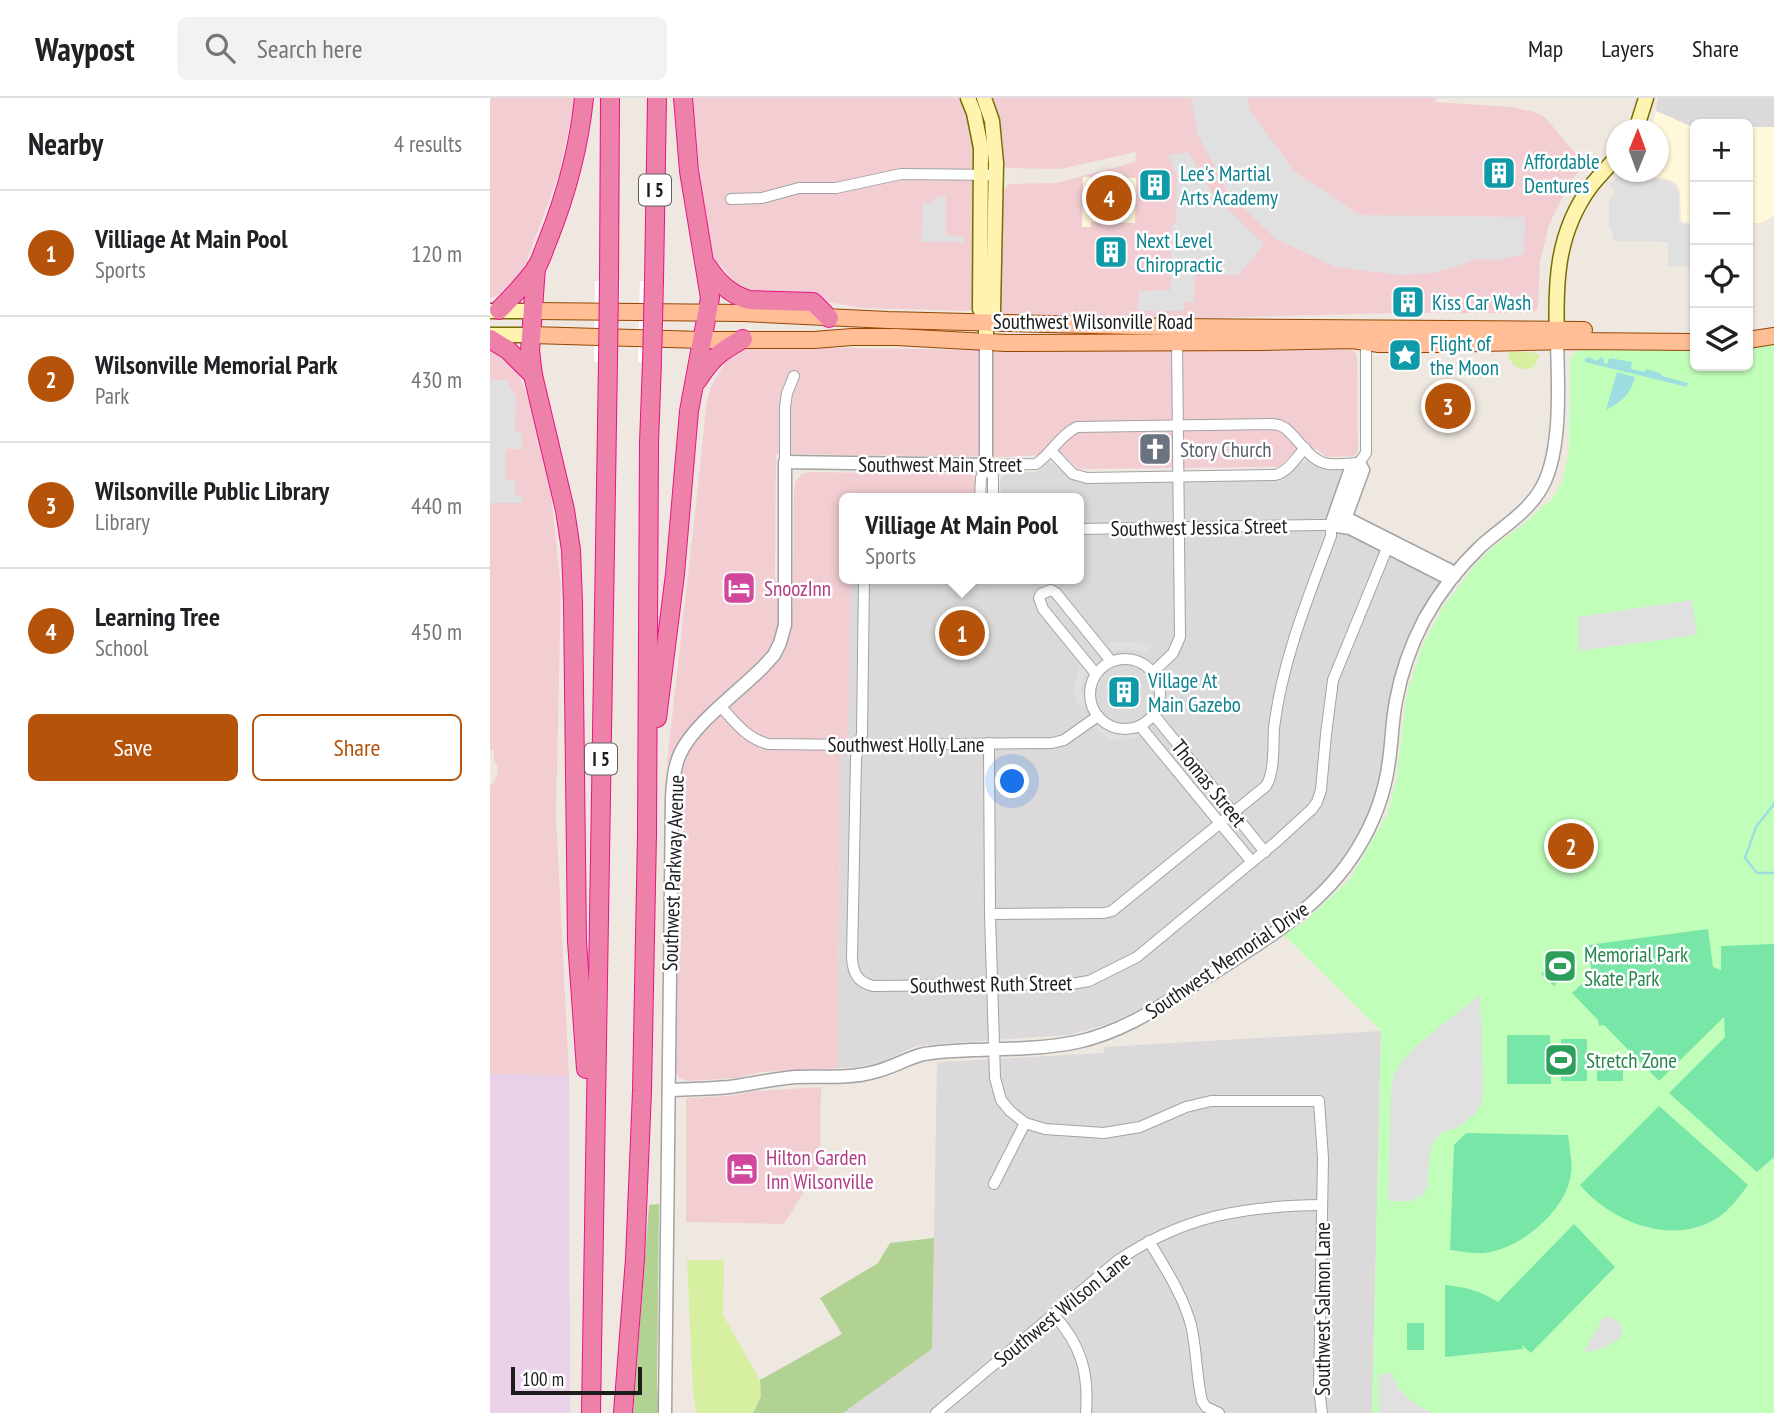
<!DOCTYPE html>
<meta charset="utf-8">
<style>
body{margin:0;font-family:"PT Sans Narrow",sans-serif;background:#f2f2f2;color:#202124}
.controls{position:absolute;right:21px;top:21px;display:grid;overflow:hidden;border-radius:10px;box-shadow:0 2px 5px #0004}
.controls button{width:63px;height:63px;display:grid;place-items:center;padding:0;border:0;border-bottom:2px solid #e0e0e0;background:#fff;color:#202124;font:35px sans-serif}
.compass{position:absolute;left:1116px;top:21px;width:63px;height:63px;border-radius:50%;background:#fff;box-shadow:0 2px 5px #0004;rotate:1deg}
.scale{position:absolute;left:21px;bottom:18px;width:131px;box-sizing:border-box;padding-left:7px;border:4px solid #1c1c1c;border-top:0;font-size:19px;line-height:24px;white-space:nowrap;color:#1c1c1c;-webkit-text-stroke:5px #fff;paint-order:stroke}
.you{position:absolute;left:523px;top:684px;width:24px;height:24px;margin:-18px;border:5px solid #fff;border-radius:50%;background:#1a73e8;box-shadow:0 0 0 10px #1a73e833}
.badge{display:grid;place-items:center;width:46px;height:46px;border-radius:50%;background:#b45309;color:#fff;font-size:23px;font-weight:700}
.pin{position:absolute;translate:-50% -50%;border:4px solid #fff;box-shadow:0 2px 7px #0006}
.popup{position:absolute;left:349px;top:395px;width:245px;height:91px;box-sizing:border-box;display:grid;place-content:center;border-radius:10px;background:#fff;filter:drop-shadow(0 2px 5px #0005);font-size:23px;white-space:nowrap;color:#757577}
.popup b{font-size:26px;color:#202124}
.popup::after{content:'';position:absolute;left:50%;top:100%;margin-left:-14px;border:14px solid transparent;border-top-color:#fff}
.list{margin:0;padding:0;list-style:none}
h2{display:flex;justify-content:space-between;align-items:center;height:91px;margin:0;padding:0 28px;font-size:30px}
h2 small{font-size:23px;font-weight:400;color:#757577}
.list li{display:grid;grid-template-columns:46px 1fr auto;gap:21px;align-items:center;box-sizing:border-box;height:126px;padding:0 28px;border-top:2px solid #e0e0e0}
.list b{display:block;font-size:26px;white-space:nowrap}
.list p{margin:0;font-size:23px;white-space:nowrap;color:#757577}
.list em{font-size:23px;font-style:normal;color:#757577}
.actions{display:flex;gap:14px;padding:21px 28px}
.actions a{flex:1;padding:16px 0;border:2px solid #b45309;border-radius:10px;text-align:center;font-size:24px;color:#b45309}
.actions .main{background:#b45309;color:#fff}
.icon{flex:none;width:38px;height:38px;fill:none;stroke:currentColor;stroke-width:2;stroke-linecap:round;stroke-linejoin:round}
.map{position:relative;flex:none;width:1284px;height:1315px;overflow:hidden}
header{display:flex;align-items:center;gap:42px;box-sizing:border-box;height:98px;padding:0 35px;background:#fff;border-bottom:2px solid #e0e0e0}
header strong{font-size:33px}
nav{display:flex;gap:38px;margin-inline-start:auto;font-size:24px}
.search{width:490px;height:63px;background:#f2f2f2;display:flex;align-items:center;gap:18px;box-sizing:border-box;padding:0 24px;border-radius:10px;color:#757577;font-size:26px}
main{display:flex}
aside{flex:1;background:#fff}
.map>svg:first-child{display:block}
</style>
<header>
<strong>Waypost</strong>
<div class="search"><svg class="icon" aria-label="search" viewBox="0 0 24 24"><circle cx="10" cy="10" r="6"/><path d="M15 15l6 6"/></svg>Search here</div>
<nav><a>Map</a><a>Layers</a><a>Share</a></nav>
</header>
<main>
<aside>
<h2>Nearby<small>4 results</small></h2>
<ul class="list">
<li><span class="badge">1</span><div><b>Villiage At Main Pool</b><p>Sports</p></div><em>120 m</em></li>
<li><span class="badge">2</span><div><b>Wilsonville Memorial Park</b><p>Park</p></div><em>430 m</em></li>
<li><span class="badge">3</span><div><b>Wilsonville Public Library</b><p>Library</p></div><em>440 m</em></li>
<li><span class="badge">4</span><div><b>Learning Tree</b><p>School</p></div><em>450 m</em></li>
</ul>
<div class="actions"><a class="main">Save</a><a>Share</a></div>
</aside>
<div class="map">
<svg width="1284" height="1315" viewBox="0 0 1284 1315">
<rect width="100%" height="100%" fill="#efe8e1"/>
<g fill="#dbd9da">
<polygon points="1168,0 1284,0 1284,29 1258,29 1258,26 1205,26 1205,28 1200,28 1166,13"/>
<polygon points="817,361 832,369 848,370 856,376 855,382 849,385 842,407 844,412 833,436 861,434 947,478 950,483 949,489 931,517 881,714 858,756 829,792 785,828 654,909 618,926 579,937 446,946 426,948 391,964 369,969 347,970 351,655 358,639 361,481 589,481 589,400 511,400 510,383 512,378 517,374 546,374 560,363 580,380 600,384 787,382"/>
<polygon points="891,933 882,1315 353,1315 442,1251 447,964 614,955 614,949"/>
</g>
<g fill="#f2ced3">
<polygon points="0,0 85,0 70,73 35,167 32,174 9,197 0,200"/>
<polygon points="202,0 474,0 487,46 484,209 481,212 475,213 373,210 325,202 262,198 242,190 241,180 234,170 224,163 213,104"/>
<polygon points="501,0 946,0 945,4 1021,9 1044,14 1055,19 1094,66 1078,88 1059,127 1050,164 1048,208 1046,213 1041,215 905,215 644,222 517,219 511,216 509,209 512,97 515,90 520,86 567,85 645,64 646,54 570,71 516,70 513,68 512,65 513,48 509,24"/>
<polygon points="263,249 515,252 859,250 865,254 867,259 868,353 865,358 836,359 827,351 807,351 789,369 589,371 573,356 518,359 286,356 285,479 288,486 289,499 289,524 280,552 227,604 181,665 177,665 210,370 216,308 221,288 239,258 251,252"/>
<polygon points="0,250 23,264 38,299 59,379 71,488 66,717 79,978 0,976 0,687 3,685 7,677 8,670 4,662 4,652 0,652"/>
<polygon points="319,374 479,376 484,379 485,383 486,400 355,400 355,481 361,481 358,639 351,655 347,970 270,974 246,980 198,983 189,980 184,971 186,797 190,672 195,655 207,639 277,575 290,559 298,544 302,529 303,496 304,392 306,382 312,376"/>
<polygon points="331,989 330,1068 294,1126 196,1124 196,1000 237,998 267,993"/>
</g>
<polygon fill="#e9d2e9" points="0,976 79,978 80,1315 0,1315"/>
<g fill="#fff8da">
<polygon points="1166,13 1200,28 1205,28 1205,125 1193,124 1191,122 1190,94 1188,88 1183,83 1173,80 1141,78 1137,74 1168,74 1168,32 1160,31"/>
<polygon points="1258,29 1284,29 1284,118 1271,125 1258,125"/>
<polygon points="593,79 646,80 645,125 601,124 601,129 592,129"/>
</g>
<g fill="#d6efa1">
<path d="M1018,254h23l9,3 -5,10 -5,4c-12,1 -21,-4 -22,-17z"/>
<polygon points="197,1162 234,1162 233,1217 270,1282 271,1299 263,1315 206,1315 203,1293"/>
</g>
<g fill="#b1d292">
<polygon points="169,1106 167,1288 169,1315 143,1315 159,1107"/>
<polygon points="444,1140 442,1251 353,1315 263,1315 271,1299 270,1282 352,1236 330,1200 388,1165 400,1145"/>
</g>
<path fill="#c0feb9" d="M1284,243v1072h-402l9,-382 -97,-96 20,-13 46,-43 38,-66 8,-31 10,-83 3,-13 13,-39 21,-40 32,-42 19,-19 31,-23 20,-19 5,-2 12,-20 7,-32 1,-88 2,-7c22,-15 95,-9 123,-9v20h53v-21z"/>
<g fill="#77e6a6">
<polygon points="1218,831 1223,869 1231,872 1231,848 1284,846 1284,1059 1267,1074 1179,995 1235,939 1234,919 1169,983 1114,927 1109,928 1108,922 1082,895 1102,877 1098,847"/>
<polygon points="1073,852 1086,863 1064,888 1051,876"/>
<polygon points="1017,937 1060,937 1061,986 1017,986"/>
<rect x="1071" y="941" width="26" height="42"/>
<rect x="1107" y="959" width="26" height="24"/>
<path d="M1169,1008l89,79c-8,11 -18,24 -29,32 -45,30 -107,6 -139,-32z"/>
<path d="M976,1035l102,2c1,12 5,26 3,38 -4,38 -52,77 -88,80 -11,1 -23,-2 -33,-3l4,-105z"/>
<path d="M1084,1126l41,43 -84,86 -9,-8 1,4 -78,8v-72c20,2 36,6 53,17z"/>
<rect x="917" y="1225" width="17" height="27"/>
</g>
<g fill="#e0e0e0">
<polygon points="701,0 757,0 761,15 806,75 869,117 1035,119 1034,156 1009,162 985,161 962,170 943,175 911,177 846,169 786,141 738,95 708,37"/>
<polygon points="698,54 724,97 774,147 748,177 705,176 704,204 694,204 693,213 648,213 649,193 681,192 681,130 686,123 687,78 678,58"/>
<polygon points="1131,75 1138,79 1176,82 1186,89 1189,97 1189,123 1193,126 1205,127 1205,169 1178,168 1178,144 1122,143 1123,134 1119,129 1119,102 1125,96 1125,93 1119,87"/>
<polygon points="450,98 456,98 456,137 474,138 474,144 431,144 433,105 439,105"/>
<polygon points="0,282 19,282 19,290 26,297 25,334 32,335 32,351 16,351 15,381 25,382 25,398 32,398 32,405 0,405"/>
<polygon points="1202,502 1207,537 1089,553 1088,519"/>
<polygon points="638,543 662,547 657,555 639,550 621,553 617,545"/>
<polygon points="590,566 596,574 591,590 596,606 590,611 583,593"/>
<polygon points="610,625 625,633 645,632 647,640 621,642 603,630"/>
<polygon points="990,897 993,970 993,997 991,1007 985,1016 967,1030 956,1033 948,1038 942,1047 939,1058 938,1087 934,1096 922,1103 898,1103 901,993 904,976 912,963 928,946"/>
<polygon points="1115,1217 1129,1224 1133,1233 1129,1241 1112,1251 1094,1254"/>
<polygon points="889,1276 902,1276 909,1292 926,1306 942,1315 889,1315"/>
</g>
<g fill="#9ddfe1">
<polygon points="1099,259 1106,263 1112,259 1114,262 1114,265 1117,266 1119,260 1142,264 1141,271 1155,274 1156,271 1170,275 1172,278 1198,285 1197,289 1095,264 1095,261"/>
<path d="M1127,274l18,5c-4,17 -15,26 -29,33z"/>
<polygon points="455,521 472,521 472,530 489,530 489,540 455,541"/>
</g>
<g fill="#fff">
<polygon points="105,183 130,183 128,264 104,264"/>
<polygon points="150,183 174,183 173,264 148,264"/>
</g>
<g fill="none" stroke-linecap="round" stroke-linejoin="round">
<polyline stroke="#9ddfe1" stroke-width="2.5" points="1284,706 1266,729 1255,760 1267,775 1284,775"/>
<defs>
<g id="minor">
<polyline points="241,101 272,100 309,90 346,90 411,76 506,77"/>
<path d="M561,353l22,23 14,4 188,-3c13,-3 21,-17 30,-27"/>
<polyline points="295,364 295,309 297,295 304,278"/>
<path d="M496,367l50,-1c15,-10 24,-29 41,-37l194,-3 8,1 6,3c14,11 25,34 44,36 10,1 20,-1 30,-1l7,-10v-114"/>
<polyline points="496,367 503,379 503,400"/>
<polyline points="490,400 491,380 496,367"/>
<path d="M374,481l-2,155 -6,24 -4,200c1,16 6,24 21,28l198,-2 18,-3 48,-24 139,-115 36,-33 5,-7 4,-12 5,-56 7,-54 57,-139"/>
<circle cx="635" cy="596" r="35"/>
<polyline points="663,574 683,555 690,539 687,244"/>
<polyline points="606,576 553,511 549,500 551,496 561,492 566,495 621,563"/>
<path d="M231,609c15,16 25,31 47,37l91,1 193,-2 12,-3 34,-24"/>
<polyline points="664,617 775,754"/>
<polyline points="650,628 762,764"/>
<polyline points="499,645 500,816 505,980 511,1002 520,1013 535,1025 555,1031 614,1035 650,1029 696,1009 721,1003 829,1003 833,1060 829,1291 832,1315"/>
<path d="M500,816l114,-1 8,-2 154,-125c9,-14 7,-42 8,-58 8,-67 34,-130 57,-192v-11h-12l-240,4"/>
<polyline points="504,1086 535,1025"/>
<path d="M659,1143c16,27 34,54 42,84 6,25 5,51 11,76l4,6 13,6"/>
<path d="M563,1216c28,30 36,58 33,99"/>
<path d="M446,1315l181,-152c66,-45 127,-55 205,-56"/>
</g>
<g id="tertiary">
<polygon points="869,365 873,372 855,421 862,423 959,472 964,478 954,478 860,430 841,427 860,373"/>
<path d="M179,992c19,-1 40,-1 60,-3 22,-3 43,-8 66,-10 26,-1 54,2 79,-5 18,-4 33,-14 50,-18 15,-3 32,-3 47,-4 35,-1 72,-1 106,-8 47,-10 85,-37 125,-62 57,-36 120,-72 156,-132 16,-26 27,-56 31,-87 3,-20 3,-40 7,-60 5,-28 15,-56 28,-81 15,-27 35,-53 57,-74 20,-18 43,-31 58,-54 24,-36 19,-108 18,-150"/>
<path d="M175,1315l7,-616c1,-15 2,-30 8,-43 13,-30 61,-64 84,-88l10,-11 6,-12 5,-18v-163l201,3v-124"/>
</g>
<g id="secondary">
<polyline points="478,0 484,15 491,50 490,211 496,224 496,243"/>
<polyline points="494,0 502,23 506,65 503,212 496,224"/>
<polyline points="1146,32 1156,0"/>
<polyline points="0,213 44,213"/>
<polyline points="0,237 41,237"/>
<path d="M1067,242c-2,-56 -1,-107 34,-154 8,-10 17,-19 25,-28"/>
</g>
<g id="primary">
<polyline points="44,213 253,215 398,222 683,229 1094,232"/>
<polyline points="41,237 212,242 324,242 362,239 406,239 516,245 773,244 862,242 889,246 948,246 1082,243 1205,244"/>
<polyline points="1258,242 1284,238"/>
</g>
<g id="motorway">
<path d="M217,168c12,17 22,28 42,34l64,2 16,16"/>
<polyline points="46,169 40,253 43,277 75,412 81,452 83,505 87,843 96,971"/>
<polyline points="119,183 120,0"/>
<polyline points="164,183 167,0"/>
<path d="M9,212c12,-12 25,-26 36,-40 6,-9 9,-21 13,-30 18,-45 31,-93 36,-142"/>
<polyline points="0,241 18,252 43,277"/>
<path d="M207,283c15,-23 22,-29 46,-42"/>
<polyline points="167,620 185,476 199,313 220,200 199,73 193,0"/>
<polyline points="101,1315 118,264"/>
<polyline points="133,1315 145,1161 152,993 157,736 159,345 162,264"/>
</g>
</defs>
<use href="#minor" stroke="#a3a3a3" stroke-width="12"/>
<use href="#tertiary" stroke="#a3a3a3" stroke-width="15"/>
<use href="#secondary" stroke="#776d00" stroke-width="17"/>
<use href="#primary" stroke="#954700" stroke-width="18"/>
<use href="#motorway" stroke="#e81385" stroke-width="20"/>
<use href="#minor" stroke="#fff" stroke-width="10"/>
<use href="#tertiary" stroke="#fff" stroke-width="12"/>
<use href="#secondary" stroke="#fff4af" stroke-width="14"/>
<use href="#primary" stroke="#ffbe96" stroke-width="16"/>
<use href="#motorway" stroke="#ee81aa" stroke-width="18"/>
<defs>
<g id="motorway-bridge">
<polyline points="118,264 119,183"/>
<polyline points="162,264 164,183"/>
</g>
</defs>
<use href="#motorway-bridge" stroke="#e81385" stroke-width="20" stroke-linecap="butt"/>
<use href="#motorway-bridge" stroke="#ee81aa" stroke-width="18"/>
</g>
<defs>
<symbol id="building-square" viewBox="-11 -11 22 22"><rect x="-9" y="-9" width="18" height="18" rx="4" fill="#0f9aa8" stroke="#fff"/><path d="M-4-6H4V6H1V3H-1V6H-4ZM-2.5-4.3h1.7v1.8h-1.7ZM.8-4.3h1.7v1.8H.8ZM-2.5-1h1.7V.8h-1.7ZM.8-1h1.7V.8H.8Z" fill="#fff"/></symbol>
<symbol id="sight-square" viewBox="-11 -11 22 22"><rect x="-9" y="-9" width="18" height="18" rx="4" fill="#0f9aa8" stroke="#fff"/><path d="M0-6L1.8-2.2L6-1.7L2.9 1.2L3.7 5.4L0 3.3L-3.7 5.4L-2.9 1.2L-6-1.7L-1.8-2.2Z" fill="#fff"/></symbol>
<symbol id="church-square" viewBox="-11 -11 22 22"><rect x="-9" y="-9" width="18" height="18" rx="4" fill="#6b7280" stroke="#fff"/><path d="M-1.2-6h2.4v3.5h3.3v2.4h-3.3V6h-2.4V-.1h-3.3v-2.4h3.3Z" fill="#fff"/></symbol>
<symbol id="hotel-square" viewBox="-11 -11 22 22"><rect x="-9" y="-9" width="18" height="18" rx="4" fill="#d1479c" stroke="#fff"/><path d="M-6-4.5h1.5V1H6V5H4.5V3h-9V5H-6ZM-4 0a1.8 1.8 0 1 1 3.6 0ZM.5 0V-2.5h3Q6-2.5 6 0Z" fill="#fff"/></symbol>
<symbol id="stadium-square" viewBox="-11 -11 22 22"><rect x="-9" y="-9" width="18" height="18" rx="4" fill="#2e9e5b" stroke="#fff"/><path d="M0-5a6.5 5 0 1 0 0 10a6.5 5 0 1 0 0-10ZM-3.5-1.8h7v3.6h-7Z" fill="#fff"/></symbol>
</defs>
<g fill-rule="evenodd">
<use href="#building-square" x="990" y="56" width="38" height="38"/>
<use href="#building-square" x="646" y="68" width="38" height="38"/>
<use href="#building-square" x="602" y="135" width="38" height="38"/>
<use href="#building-square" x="899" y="185" width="38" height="38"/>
<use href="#sight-square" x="896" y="238" width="38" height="38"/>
<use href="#church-square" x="646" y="332" width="38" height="38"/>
<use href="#hotel-square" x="230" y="471" width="38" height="38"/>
<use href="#building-square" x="615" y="575" width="38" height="38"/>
<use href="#stadium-square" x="1051" y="849" width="38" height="38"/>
<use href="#stadium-square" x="1052" y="943" width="38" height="38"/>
<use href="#hotel-square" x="233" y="1052" width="38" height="38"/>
</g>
<g text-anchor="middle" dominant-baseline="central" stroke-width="5" stroke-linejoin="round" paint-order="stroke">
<g fill="#fff" stroke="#606060" stroke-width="2">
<rect x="149" y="76.5" width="32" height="31" rx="5"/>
<rect x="95" y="645.5" width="32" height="31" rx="5"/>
</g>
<g font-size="19" font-weight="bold" fill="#1c1c1c">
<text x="165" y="92">I 5</text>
<text x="111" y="661">I 5</text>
</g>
<g font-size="21" fill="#0d838f" stroke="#fff" text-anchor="start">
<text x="1034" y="63">Affordable<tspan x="1034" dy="24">Dentures</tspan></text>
<text x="690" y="75">Lee's Martial<tspan x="690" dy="24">Arts Academy</tspan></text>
<text x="646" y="142">Next Level<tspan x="646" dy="24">Chiropractic</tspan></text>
<text x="942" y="204">Kiss Car Wash</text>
<text x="940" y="245">Flight of<tspan x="940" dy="24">the Moon</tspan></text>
<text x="658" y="582">Village At<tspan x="658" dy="24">Main Gazebo</tspan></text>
</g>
<g font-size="21" fill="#1c1c1c" stroke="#fff">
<text x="603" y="223">Southwest Wilsonville Road</text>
<text x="450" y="366">Southwest Main Street</text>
<text transform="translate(709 429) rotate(-1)">Southwest Jessica Street</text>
<text x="416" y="646">Southwest Holly Lane</text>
<text transform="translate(719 685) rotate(51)">Thomas Street</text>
<text transform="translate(183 775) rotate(-88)">Southwest Parkway Avenue</text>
<text transform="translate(737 862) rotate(-34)">Southwest Memorial Drive</text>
<text transform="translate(501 886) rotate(-1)">Southwest Ruth Street</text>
<text transform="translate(572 1211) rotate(-39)">Southwest Wilson Lane</text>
<text transform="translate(832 1211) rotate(-90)">Southwest Salmon Lane</text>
</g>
<g font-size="21" fill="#5b616d" stroke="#fff" text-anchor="start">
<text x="690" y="351">Story Church</text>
</g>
<g font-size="21" fill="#b23c85" stroke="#fff" text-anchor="start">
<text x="274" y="490">SnoozInn</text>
<text x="276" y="1059">Hilton Garden<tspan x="276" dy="24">Inn Wilsonville</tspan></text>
</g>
<g font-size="21" fill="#27864d" stroke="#fff" text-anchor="start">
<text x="1094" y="856">Memorial Park<tspan x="1094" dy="24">Skate Park</tspan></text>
<text x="1096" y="962">Stretch Zone</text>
</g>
</g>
</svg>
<div class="controls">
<button>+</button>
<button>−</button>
<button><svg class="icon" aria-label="locate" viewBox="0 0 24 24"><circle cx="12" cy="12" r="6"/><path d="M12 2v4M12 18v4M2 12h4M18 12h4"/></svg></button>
<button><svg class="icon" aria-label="layers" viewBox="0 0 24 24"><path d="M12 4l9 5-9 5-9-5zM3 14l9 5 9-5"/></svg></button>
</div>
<svg class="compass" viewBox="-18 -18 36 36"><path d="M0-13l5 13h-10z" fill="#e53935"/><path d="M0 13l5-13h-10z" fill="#757577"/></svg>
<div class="scale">100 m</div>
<div class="you"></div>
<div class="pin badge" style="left:472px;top:535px">1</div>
<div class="popup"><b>Villiage At Main Pool</b>Sports</div>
<div class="pin badge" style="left:1081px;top:748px">2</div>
<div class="pin badge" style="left:958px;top:308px">3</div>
<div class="pin badge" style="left:619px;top:100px">4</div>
</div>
</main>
